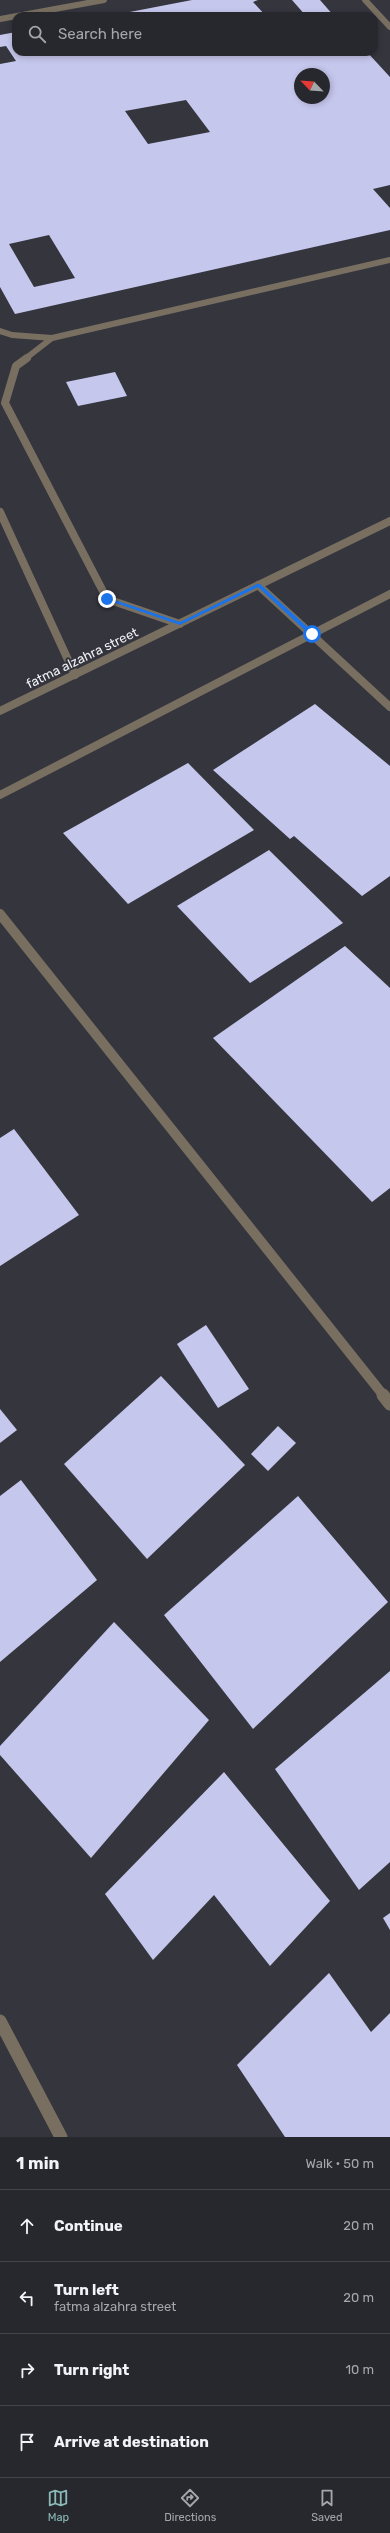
<!DOCTYPE html>
<meta charset="utf-8">
<style>
body{margin:0;font-family:Rubik,sans-serif;background:#2f3036;color:#f1f3f6}
.compass{position:absolute;left:294px;top:68px;width:36px;height:36px;border-radius:50%;background:#27282e;box-shadow:0 2px 6px #0003;rotate:295deg}
.stop{position:absolute;width:12px;height:12px;margin:-9px;border:3px solid #1a73e8;border-radius:50%;background:#fff}
.stop.end{background:#1a73e8;border-color:#fff;box-shadow:0 1px 4px #0008}
.list{margin:0;padding:0;list-style:none}
h2{display:flex;justify-content:space-between;align-items:center;height:52px;margin:0;padding:0 16px;font-size:17px}
h2 small{font-size:13px;font-weight:400;color:#a4a6aa}
.list li{display:grid;grid-template-columns:26px 1fr auto;gap:12px;align-items:center;box-sizing:border-box;height:72px;padding:0 16px;border-top:1px solid #43444a}
.list b{display:block;font-size:15px;white-space:nowrap}
.list p{margin:0;font-size:13px;white-space:nowrap;color:#a4a6aa}
.list em{font-size:13px;font-style:normal;color:#a4a6aa}
.icon{flex:none;width:22px;height:22px;fill:none;stroke:currentColor;stroke-width:2;stroke-linecap:round;stroke-linejoin:round}
.map{position:relative;flex:none;width:390px;height:2137px;overflow:hidden}
.search{position:absolute;background:#27282e;box-shadow:0 2px 6px #0003;left:12px;right:12px;top:12px;height:44px;display:flex;align-items:center;gap:10px;box-sizing:border-box;padding:0 14px;border-radius:12px;color:#a4a6aa;font-size:15px}
.sheet{height:340px;background:#27282e}
nav{display:flex;justify-content:space-around;align-items:center;box-sizing:border-box;height:56px;border-top:1px solid #43444a;background:#27282e;font-size:11px;color:#a4a6aa}
nav a{display:grid;justify-items:center;gap:2px}
nav .on{color:#8bbbb9}
.map>svg:first-child{display:block}
</style>
<div class="map">
<svg width="390" height="2137" viewBox="0 0 390 2137">
<rect width="100%" height="100%" fill="#34353d"/>
<g fill="#c6c7ed" fill-rule="evenodd">
<polygon points="192,0 258,0 253,2 266,16 109,16"/>
<polygon points="292,0 320,0 334,16 306,16"/>
<path d="M16,32v20h351l23,25v108l-17,4 17,19v22l-375,84 -15,-27v-223l16,-3 -10,-15 -6,1v-12zM300,74h24v24h-24zM186,100l24,32 -62,12 -23,-33zM49,235l26,43 -41,9 -25,-43z"/>
<polygon points="115,372 127,396 78,406 66,382"/>
<polygon points="315,704 390,766 390,876 362,896 294,836 290,839 213,770"/>
<polygon points="188,763 254,830 128,904 63,833"/>
<polygon points="269,850 343,923 250,983 177,906"/>
<polygon points="345,946 390,988 390,1188 372,1202 213,1038"/>
<polygon points="14,1129 79,1215 0,1266 0,1138"/>
<polygon points="206,1325 249,1389 218,1408 177,1344"/>
<polygon points="161,1376 245,1465 147,1559 64,1464"/>
<polygon points="0,1409 17,1430 0,1443"/>
<polygon points="278,1426 296,1443 268,1471 251,1454"/>
<polygon points="21,1480 97,1580 0,1662 0,1496"/>
<polygon points="298,1496 388,1602 253,1729 164,1615"/>
<polygon points="114,1622 209,1720 91,1858 0,1755 0,1746"/>
<polygon points="390,1671 390,1862 359,1890 275,1769"/>
<polygon points="224,1772 330,1901 270,1966 214,1895 153,1960 105,1894"/>
<polygon points="390,1913 390,1930 383,1918"/>
<polygon points="329,1973 371,2032 390,2013 390,2137 285,2137 237,2065"/>
</g>
<g fill="none" stroke-linecap="round" stroke-linejoin="round">
<g stroke="#796f61" stroke-width="6">
<polyline points="365,0 390,27"/>
<polyline points="0,19 104,0"/>
<polyline points="0,331 12,335 52,338"/>
<polyline points="25,359 52,338 390,260"/>
</g>
<g stroke="#796f61" stroke-width="8">
<polyline points="27,358 16,366 5,403 107,599 180,624"/>
<polyline points="0,512 75,675"/>
</g>
<polyline stroke="#796f61" stroke-width="8" points="258,585 390,707"/>
<polyline stroke="#796f61" stroke-width="10" points="0,914 384,1396"/>
<g stroke="#796f61" stroke-width="13">
<polyline points="383,1395 390,1404"/>
<polyline points="0,2021 61,2137"/>
</g>
<g stroke="#796f61" stroke-width="8">
<polyline points="0,711 390,521"/>
<polyline points="0,795 390,594"/>
</g>
</g>
<polygon fill="#1a73e8" points="257,584 260,584 314,633 314,636 311,636 258,587 180,625 104,599 109,598 180,622"/>
<g text-anchor="middle" dominant-baseline="central" stroke-width="4" stroke-linejoin="round" paint-order="stroke">
<g font-size="13" fill="#f0f0f5" stroke="#34353d">
<text transform="translate(82 658) rotate(-26)">fatma alzahra street</text>
</g>
</g>
</svg>
<svg class="compass" viewBox="-18 -18 36 36"><path d="M0-13l5 13h-10z" fill="#e53935"/><path d="M0 13l5-13h-10z" fill="#a4a6aa"/></svg>
<div class="stop" style="left:312px;top:634px"></div>
<div class="stop end" style="left:107px;top:599px"></div>
<div class="search"><svg class="icon" aria-label="search" viewBox="0 0 24 24"><circle cx="10" cy="10" r="6"/><path d="M15 15l6 6"/></svg>Search here</div>
</div>
<section class="sheet">
<h2>1 min<small>Walk · 50 m</small></h2>
<ul class="list">
<li><svg class="icon" aria-label="ahead" viewBox="0 0 24 24"><path d="M12 20V5M6 11l6-6 6 6"/></svg><div><b>Continue</b></div><em>20 m</em></li>
<li><svg class="icon" aria-label="left" viewBox="0 0 24 24"><path d="M17 20v-9H6M10 6l-5 5 5 5"/></svg><div><b>Turn left</b><p>fatma alzahra street</p></div><em>20 m</em></li>
<li><svg class="icon" aria-label="right" viewBox="0 0 24 24"><path d="M7 20v-9h11M14 6l5 5-5 5"/></svg><div><b>Turn right</b></div><em>10 m</em></li>
<li><svg class="icon" aria-label="arrive" viewBox="0 0 24 24"><path d="M6 21V4h12l-3 4 3 4H6"/></svg><div><b>Arrive at destination</b></div></li>
</ul>
</section>
<nav>
<a class="on"><svg class="icon" aria-label="map" viewBox="0 0 24 24"><path d="M3 6l6-2 6 2 6-2v14l-6 2-6-2-6 2zM9 4v14M15 6v14"/></svg>Map</a>
<a><svg class="icon" aria-label="directions" viewBox="0 0 24 24"><path d="M12 3l9 9-9 9-9-9zM9 14v-3h6M13 9l2 2-2 2"/></svg>Directions</a>
<a><svg class="icon" aria-label="saved" viewBox="0 0 24 24"><path d="M7 4h10v16l-5-4-5 4z"/></svg>Saved</a>
</nav>
